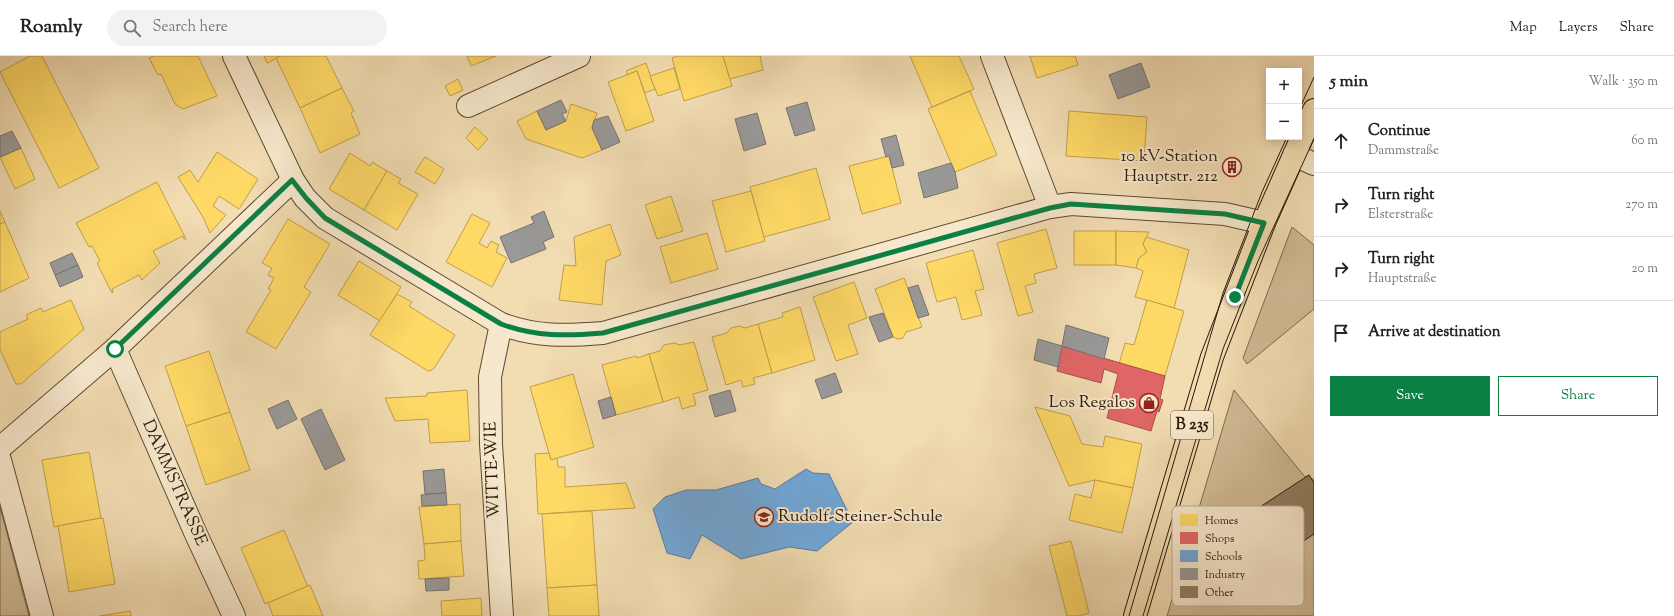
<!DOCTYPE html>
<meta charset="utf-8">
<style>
body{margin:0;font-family:"Sorts Mill Goudy",serif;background:#f2f2f2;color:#222}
.controls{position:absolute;right:12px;top:12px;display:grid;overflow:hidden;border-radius:0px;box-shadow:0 2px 10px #0003}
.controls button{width:36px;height:36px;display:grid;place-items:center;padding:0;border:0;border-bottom:1px solid #e0e0e0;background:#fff;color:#222;font:20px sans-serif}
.stop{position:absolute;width:12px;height:12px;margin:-9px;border:3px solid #0b8043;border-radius:50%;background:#fff}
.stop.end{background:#0b8043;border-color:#fff;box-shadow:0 1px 4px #0008}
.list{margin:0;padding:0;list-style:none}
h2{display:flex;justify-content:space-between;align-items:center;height:52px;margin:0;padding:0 16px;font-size:17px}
h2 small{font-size:13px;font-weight:400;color:#767676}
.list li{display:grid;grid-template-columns:26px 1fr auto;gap:12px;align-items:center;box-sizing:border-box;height:64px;padding:0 16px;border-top:1px solid #e0e0e0}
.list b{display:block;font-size:15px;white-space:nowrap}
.list p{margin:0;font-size:13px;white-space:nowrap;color:#767676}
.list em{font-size:13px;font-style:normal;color:#767676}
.actions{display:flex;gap:8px;padding:12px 16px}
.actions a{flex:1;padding:9px 0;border:1px solid #0b8043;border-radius:0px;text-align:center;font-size:14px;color:#0b8043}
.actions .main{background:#0b8043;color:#fff}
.icon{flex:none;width:22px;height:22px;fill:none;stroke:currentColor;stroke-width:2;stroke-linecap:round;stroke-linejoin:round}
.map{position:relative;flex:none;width:1314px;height:560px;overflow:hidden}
header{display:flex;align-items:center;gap:24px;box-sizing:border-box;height:56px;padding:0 20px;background:#fff;border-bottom:1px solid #e0e0e0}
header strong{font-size:19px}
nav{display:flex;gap:22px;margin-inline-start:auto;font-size:14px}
.search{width:280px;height:36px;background:#f2f2f2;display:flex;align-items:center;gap:10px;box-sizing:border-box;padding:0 14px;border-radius:22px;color:#767676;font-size:15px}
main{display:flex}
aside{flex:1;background:#fff}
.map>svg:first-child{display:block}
</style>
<header>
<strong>Roamly</strong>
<div class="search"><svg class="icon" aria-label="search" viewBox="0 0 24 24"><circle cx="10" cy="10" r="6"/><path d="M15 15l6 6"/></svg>Search here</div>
<nav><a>Map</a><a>Layers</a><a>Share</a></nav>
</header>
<main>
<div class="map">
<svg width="1314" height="560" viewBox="0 0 1314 560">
<rect width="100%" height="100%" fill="#f2dcb2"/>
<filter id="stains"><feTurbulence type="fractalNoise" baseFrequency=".005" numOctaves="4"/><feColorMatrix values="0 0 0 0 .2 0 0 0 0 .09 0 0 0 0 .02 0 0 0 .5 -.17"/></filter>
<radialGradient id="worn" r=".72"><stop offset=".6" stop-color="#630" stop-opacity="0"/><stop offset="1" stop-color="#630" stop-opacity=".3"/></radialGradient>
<g fill="#d0bb95" stroke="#7e6a4e">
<polygon points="1292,171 1314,189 1314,253 1247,308 1243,302"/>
<polygon points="1234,334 1305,421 1309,419 1312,424 1314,422 1314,560 1167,560"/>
<polygon points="0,451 29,560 0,560"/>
</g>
<g fill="#ffd966" stroke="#bf9f4a">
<polygon points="30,0 42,0 99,112 59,132 0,16"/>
<polygon points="154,0 198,0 217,40 183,53 175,48 161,18 158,19 149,2"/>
<polygon points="264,0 281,0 267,7"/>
<polygon points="281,0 326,0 342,32 300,52 276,2"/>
<polygon points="467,0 496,0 471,10"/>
<polygon points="678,0 723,0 732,30 684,45 672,2"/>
<polygon points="723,0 762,0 760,1 763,14 730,23"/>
<polygon points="910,0 959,0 974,33 932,51"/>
<polygon points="1030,0 1075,0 1078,9 1037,22"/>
<polygon points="646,7 655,33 645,37 637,15 628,19 626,15"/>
<polygon points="674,12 680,33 658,40 650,20"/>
<polygon points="637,15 654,65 626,75 608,26"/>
<polygon points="458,23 463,34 450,40 445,30"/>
<polygon points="342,32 354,55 351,57 360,78 320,97 300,52"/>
<polygon points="970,35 997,99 955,116 928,53"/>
<polygon points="571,48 597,57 592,72 602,94 582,102 526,83 517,65 537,55 546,74 566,65"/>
<polygon points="1069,55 1147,61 1144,105 1066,100"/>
<polygon points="475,71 488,83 478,94 466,82"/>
<polygon points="21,92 35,123 15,133 0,101"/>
<polygon points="217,96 258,123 239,153 219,140 213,150 226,159 210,177 203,161 178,121 190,114 198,126"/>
<polygon points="350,97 370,110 372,106 387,115 364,154 329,133"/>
<polygon points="889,100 901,147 862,158 849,110"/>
<polygon points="425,101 444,113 435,128 415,116"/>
<polygon points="816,112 830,163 764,181 750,131"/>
<polygon points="387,115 401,123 398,127 418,138 397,174 364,154"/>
<polygon points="157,126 186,183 184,183 183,180 153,195 160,207 142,224 139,219 112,233 113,236 112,237 97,207 100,205 92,190 89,191 76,167"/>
<polygon points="751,135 765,185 726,196 712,145"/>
<polygon points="671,140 683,175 657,183 645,149"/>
<polygon points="0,155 5,166 0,168"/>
<polygon points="472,158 490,167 479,187 487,192 491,185 499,189 496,196 507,202 492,231 446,206"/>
<polygon points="288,163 330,188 304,231 311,236 276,293 246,276 271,234 268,233 274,222 268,219 272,212 262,207"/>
<polygon points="5,166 29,222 0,236 0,168"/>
<polygon points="610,168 621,199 606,205 602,249 559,244 564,209 576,210 574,181"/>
<polygon points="1046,173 1057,212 1034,218 1036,227 1025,230 1033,256 1018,260 997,187"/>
<rect x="1074" y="175" width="42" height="34"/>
<polygon points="1116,175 1149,176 1143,188 1147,196 1139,202 1136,212 1116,209"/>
<polygon points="707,177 718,213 671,227 660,191"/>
<polygon points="1146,181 1189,194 1174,252 1135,241 1143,215 1136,212 1139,202 1147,196 1143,188"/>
<polygon points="973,194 984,233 975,235 982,259 962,264 956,241 937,246 926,207"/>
<polygon points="359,205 401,231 380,265 338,239"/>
<polygon points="904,222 922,271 906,276 903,282 898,283 893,281 875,233"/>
<polygon points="854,226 867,262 848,269 858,298 836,305 813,241"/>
<polygon points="397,238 412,246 409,250 455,279 435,311 432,314 428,315 370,279"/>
<polygon points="71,244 84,273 21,328 16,328 0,294 0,276 28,263 26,259 41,252 43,256"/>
<polygon points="1147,244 1184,255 1165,320 1119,308 1125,287 1134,289"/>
<polygon points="800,251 815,304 772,317 758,268 783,261 782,257"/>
<polygon points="758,268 772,317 753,322 755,328 743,331 741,324 726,329 712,281 727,277 731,272 739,270 745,272"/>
<polygon points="694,286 708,334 693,338 696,349 682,353 679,341 663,346 649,298 660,295 664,289 674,287 680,289"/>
<polygon points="209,295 230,356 186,370 165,310"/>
<polygon points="649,298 663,346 616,359 602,309 636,300 637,302"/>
<polygon points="573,318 594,391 551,404 530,331"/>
<polygon points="467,334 470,385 430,387 428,363 395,365 385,342 427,340 427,337"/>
<polygon points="1035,351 1070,360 1082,388 1103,391 1105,380 1142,388 1133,432 1095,424 1069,430"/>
<polygon points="230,356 250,414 206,429 186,370"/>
<polygon points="89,396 101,462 54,471 42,404"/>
<polygon points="549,397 551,404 557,402 558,411 565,411 565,431 626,427 635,452 538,458 535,398"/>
<polygon points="1095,424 1133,432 1122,477 1069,464 1075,438 1091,442"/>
<polygon points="460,448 461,485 424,488 419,451"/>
<polygon points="592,455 597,529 547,532 542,458"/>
<polygon points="101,462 103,462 115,528 69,536 58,470"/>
<polygon points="284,474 308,531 265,548 241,492"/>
<polygon points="461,485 464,520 419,523 418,505 425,504 424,488"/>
<polygon points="1071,485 1089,557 1078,560 1067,560 1049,490"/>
<polygon points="310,529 323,560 273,560 268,547"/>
<polygon points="597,529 599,560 549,560 547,532"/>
<polygon points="481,542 482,560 442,560 441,545"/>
<polygon points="130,555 131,560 100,560"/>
</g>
<g fill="#e06666" stroke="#aa4f4a">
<polygon points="1230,109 1240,114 1237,119 1227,114"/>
<polygon points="1062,290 1165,320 1160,343 1163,344 1159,356 1157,355 1151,375 1107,362 1118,318 1104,313 1101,327 1057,315"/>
</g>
<polygon fill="#6fa8dc" stroke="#5b7d9c" points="806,413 813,417 829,418 853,466 817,495 789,491 741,503 702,479 690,503 667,497 653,453 665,441 686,434 716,434 758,422 761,428 775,433"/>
<g fill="#999" stroke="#78736e">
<polygon points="1141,7 1150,31 1118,43 1109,19"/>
<polygon points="561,44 567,56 562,58 566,65 546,74 537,55"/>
<polygon points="807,46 815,74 795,80 786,52"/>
<polygon points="757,57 766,88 744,95 735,63"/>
<polygon points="608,60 620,86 602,94 592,72 594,64"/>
<polygon points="12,75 21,92 0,101 0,80"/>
<polygon points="896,79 904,109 892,112 889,100 886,101 881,83"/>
<polygon points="951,107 955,116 958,132 924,142 918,117"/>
<polygon points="544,155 554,181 543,186 546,193 511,207 500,181 534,167 531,161"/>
<polygon points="72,197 78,209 55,219 50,207"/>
<polygon points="78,209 83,221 60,231 55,219"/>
<polygon points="918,229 929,259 918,262 908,232"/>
<polygon points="883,257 893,281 879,286 869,261"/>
<polygon points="1066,269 1109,282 1104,303 1062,290"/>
<polygon points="1038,283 1062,290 1058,311 1034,304"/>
<polygon points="835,317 842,336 822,343 815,324"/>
<polygon points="730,334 736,355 715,361 709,340"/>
<polygon points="611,341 616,359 603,363 598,345"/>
<polygon points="288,344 297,363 277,373 268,353"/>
<polygon points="321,353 345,404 325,414 301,363"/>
<polygon points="444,413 446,437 425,438 423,415"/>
<polygon points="446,437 447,449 422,450 421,439"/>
<polygon points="449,522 449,534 426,535 425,523"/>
</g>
<polygon fill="#927e60" stroke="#2b1908" points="1309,419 1314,427 1314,478 1302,486 1295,475 1259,499 1237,466"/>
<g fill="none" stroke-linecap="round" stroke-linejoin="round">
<defs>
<g id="minor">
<path d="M234,0l59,124 12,18 20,20 176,106c34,13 66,12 102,9l447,-126 21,-3 154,10 39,9"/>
<polyline points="992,0 1050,151"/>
<polyline points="468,50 579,0"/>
<polyline points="1294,99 1314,108"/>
<polyline points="501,268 490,321 491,388 502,560"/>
<polyline points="115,293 195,476 234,560"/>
<polyline points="0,392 115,293 293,124"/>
<polyline points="0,404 42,560"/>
</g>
<polyline id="primary" points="1135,560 1212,301 1264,167 1314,54"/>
</defs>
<use href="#minor" stroke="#5d4a32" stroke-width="24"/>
<use href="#primary" stroke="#2b1908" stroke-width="24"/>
<use href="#minor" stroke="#f7e8cd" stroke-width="22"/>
<use href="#primary" stroke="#f2dcb2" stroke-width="22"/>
<g stroke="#2b1908" stroke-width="1">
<polyline points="1299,54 1314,21"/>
<polyline points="1129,560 1223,237 1262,136 1287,81"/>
<polyline points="1143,560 1223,293 1258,205 1314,83"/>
</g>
</g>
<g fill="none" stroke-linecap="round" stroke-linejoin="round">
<path stroke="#0b8043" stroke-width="5" d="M115,293l177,-169 14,18 19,20 176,106c34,13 66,12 102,9l447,-125 21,-4 154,10 39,9 -29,74"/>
</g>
<defs>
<symbol id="building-ring" viewBox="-11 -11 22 22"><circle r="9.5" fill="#f7e8cd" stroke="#8f2418" stroke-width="1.5"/><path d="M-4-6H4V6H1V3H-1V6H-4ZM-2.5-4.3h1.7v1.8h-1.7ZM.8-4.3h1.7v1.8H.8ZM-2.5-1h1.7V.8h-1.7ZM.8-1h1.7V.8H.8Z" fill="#8f2418"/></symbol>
<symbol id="shop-ring" viewBox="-11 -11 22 22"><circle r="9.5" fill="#f7e8cd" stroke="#8f2418" stroke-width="1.5"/><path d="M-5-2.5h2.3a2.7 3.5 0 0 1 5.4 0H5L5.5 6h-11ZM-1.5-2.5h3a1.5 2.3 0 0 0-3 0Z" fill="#8f2418"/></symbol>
<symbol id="school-ring" viewBox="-11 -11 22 22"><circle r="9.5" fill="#f7e8cd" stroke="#8f2418" stroke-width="1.5"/><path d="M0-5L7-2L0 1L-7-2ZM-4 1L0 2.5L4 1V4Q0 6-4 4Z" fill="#8f2418"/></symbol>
</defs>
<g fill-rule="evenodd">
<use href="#building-ring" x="1221" y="100" width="22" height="22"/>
<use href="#shop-ring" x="1138" y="336" width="22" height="22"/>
<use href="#school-ring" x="753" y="450" width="22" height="22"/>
</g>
<g text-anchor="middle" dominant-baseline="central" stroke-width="4" stroke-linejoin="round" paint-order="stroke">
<rect fill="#f7e8cd" stroke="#685743" stroke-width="1" x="1171" y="355" width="42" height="28" rx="3"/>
<g font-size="16" font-weight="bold" fill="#2b1908">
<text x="1192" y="369">B 235</text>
</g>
<g font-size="17" fill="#2b1908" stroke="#f7e8cd" text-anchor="end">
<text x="1218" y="101">10 kV-Station<tspan x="1218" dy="20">Hauptstr. 212</tspan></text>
<text x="1135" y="347">Los Regalos</text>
<text x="778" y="461" text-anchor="start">Rudolf-Steiner-Schule</text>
</g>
<g font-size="17" fill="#2b1908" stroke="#f7e8cd">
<text transform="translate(493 414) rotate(-92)">WITTE-WIE</text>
<text transform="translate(174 427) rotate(66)">DAMMSTRASSE</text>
</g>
</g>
<rect x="1172" y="450" width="132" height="100" rx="6" fill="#f7e8cd" stroke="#baaa92" stroke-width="1"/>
<rect x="1180" y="458" width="18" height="12" fill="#ffd966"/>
<rect x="1180" y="476" width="18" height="12" fill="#e06666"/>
<rect x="1180" y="494" width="18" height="12" fill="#6fa8dc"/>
<rect x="1180" y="512" width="18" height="12" fill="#999"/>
<rect x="1180" y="530" width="18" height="12" fill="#927e60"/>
<g font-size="11" fill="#2b1908">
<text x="1205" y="468">Homes</text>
<text x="1205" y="486">Shops</text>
<text x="1205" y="504">Schools</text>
<text x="1205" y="522">Industry</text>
<text x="1205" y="540">Other</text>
</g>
<rect width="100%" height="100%" filter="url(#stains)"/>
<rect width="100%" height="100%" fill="url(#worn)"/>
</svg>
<div class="controls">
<button>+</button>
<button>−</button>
</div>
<div class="stop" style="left:115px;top:293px"></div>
<div class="stop end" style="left:1235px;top:241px"></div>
</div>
<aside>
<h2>5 min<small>Walk · 350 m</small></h2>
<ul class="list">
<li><svg class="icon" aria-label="ahead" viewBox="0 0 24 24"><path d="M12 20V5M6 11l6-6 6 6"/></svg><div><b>Continue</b><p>Dammstraße</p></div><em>60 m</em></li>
<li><svg class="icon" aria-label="right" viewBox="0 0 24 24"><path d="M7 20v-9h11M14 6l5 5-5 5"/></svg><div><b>Turn right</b><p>Elsterstraße</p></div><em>270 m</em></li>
<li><svg class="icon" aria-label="right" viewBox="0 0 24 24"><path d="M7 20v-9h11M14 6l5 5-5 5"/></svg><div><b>Turn right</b><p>Hauptstraße</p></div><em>20 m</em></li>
<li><svg class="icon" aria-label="arrive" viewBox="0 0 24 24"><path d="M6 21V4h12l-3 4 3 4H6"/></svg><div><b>Arrive at destination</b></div></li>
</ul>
<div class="actions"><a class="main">Save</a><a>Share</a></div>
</aside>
</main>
